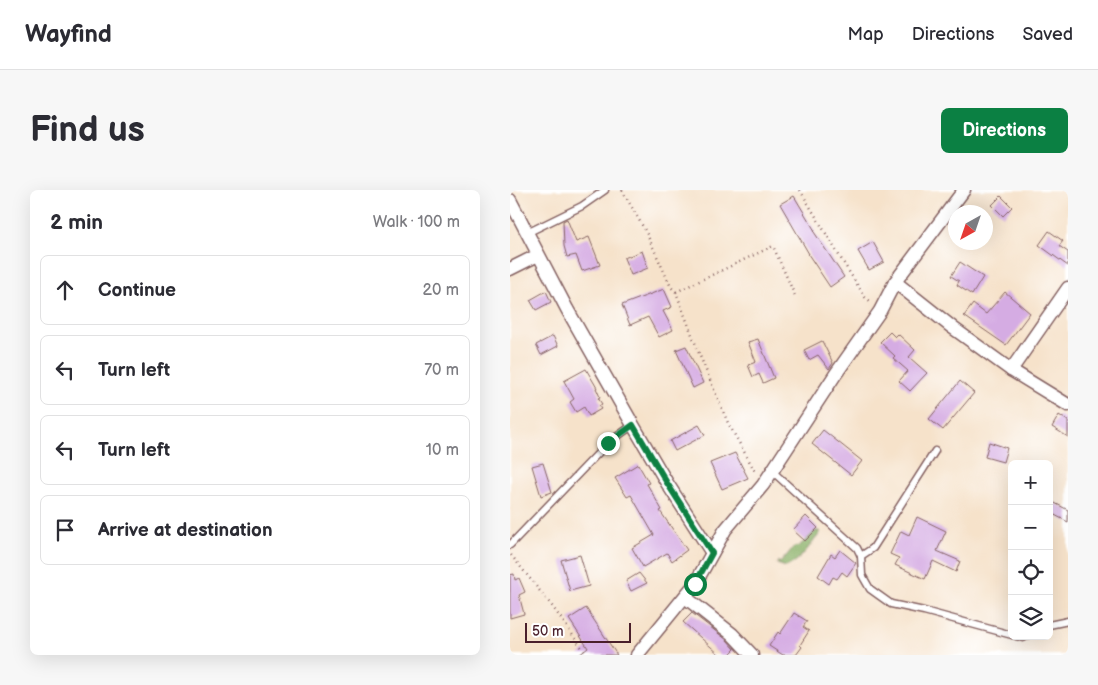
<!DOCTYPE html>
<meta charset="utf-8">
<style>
body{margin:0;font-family:"Balsamiq Sans",sans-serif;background:#f7f7f7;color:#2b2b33}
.controls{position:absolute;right:15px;bottom:15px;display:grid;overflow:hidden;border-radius:8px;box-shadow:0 5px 20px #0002}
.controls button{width:45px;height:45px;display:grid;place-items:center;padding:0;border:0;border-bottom:1px solid #e1e1e2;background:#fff;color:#2b2b33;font:25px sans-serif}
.compass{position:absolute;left:438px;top:15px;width:45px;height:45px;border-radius:50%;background:#fff;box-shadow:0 5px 20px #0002;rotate:220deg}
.scale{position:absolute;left:15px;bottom:12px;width:106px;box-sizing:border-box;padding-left:5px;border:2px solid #4a1f2b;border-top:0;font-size:14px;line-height:18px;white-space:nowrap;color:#4a1f2b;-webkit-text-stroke:4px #fff;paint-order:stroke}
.stop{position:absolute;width:15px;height:15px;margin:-11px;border:4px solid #0b8043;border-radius:50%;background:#fff}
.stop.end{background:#0b8043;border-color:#fff;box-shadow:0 1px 5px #0008}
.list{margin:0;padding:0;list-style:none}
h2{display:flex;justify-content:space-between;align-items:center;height:65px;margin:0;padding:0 20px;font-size:21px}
h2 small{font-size:16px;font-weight:400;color:#7c7c81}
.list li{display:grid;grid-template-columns:32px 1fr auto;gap:15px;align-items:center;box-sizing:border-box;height:70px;margin:0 10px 10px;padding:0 10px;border:1px solid #e1e1e2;border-radius:8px}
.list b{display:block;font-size:19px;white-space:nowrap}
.list em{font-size:16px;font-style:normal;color:#7c7c81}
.icon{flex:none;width:28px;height:28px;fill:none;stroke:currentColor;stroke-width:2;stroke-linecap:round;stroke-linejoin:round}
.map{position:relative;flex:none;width:558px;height:465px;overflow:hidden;border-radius:8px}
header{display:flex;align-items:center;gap:30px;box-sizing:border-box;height:70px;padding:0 25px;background:#fff;border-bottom:1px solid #e1e1e2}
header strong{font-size:24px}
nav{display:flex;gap:28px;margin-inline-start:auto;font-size:18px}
.intro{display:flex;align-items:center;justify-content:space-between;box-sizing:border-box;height:120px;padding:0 30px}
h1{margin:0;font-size:35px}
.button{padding:12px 22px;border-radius:8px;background:#0b8043;color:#fff;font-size:18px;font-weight:700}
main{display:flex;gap:30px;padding:0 30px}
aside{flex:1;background:#fff;border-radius:8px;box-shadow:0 5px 20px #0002}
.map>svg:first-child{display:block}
</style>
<header>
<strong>Wayfind</strong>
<nav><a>Map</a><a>Directions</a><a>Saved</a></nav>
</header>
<div class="intro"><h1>Find us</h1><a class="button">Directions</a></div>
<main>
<aside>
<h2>2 min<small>Walk · 100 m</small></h2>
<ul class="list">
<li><svg class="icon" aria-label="ahead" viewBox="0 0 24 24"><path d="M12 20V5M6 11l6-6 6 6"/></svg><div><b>Continue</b></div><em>20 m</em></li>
<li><svg class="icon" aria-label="left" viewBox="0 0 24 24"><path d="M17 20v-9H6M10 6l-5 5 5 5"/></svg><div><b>Turn left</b></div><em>70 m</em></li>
<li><svg class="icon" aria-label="left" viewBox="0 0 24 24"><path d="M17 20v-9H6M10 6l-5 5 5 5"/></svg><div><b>Turn left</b></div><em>10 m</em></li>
<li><svg class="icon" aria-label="arrive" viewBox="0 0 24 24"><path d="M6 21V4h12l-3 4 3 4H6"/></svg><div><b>Arrive at destination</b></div></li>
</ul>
</aside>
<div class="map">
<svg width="558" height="465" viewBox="0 0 558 465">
<rect width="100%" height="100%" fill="#fff"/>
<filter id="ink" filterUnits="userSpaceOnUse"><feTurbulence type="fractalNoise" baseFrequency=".02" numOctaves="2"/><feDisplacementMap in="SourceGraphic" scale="10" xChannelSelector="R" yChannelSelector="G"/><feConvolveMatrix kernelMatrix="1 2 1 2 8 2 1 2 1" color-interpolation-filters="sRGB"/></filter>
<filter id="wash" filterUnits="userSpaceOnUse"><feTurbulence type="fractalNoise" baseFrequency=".0096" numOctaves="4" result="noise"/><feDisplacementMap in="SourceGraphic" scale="20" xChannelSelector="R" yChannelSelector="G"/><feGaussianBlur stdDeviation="1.12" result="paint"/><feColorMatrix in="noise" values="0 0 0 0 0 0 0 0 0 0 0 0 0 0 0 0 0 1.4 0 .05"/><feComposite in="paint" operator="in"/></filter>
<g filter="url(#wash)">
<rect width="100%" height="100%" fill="#f6e2ca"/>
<path fill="#8ab066" stroke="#6a6848" d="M305,341h4l1,2c-2,4 -5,6 -8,10 -7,10 -15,19 -26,24l-9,-3 1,-3 2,2 14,-16 5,-1 6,-5z"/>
<g id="blocks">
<g fill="#d5ace3">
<polygon points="284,6 305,41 304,42 334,87 320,97 298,64 299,64 270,14"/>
<polygon points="491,6 502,17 493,26 482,15"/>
<polygon points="57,29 66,52 79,47 90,75 72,81 66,65 57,67 54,56 53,31"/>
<polygon points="539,41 553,51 549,56 558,62 558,76 529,55"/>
<polygon points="363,52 374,72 359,80 348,61"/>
<polygon points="132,61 138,78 121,85 114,68"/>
<polygon points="450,72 473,87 462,105 447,95 449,91 441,86"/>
<polygon points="154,99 162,117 153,121 163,140 149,147 138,127 120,135 112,115"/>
<polygon points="36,101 41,112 26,120 20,110"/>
<polygon points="495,102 520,123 496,155 454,126 463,114 476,124"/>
<polygon points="380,142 385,147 388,144 405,160 399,167 417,183 400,201 389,191 398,181 383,168 385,166 370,152"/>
<polygon points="43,146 48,156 31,165 26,155"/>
<polygon points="248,149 264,188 253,193 249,184 243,187 238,175 246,172 238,152"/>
<polygon points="312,151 323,173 319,179 308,165 299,170 294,160"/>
<polygon points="176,156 193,193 183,198 166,160"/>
<polygon points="76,179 87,198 86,198 90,207 88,208 92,214 89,216 91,219 79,226 74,217 66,222 60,212 64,209 54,191"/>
<polygon points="450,191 464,203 433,240 419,229"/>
<polygon points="549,225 558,231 558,247 542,237"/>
<polygon points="189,235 195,245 165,261 160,251"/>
<polygon points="313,240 352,271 341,285 302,254"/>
<polygon points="479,252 497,258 493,272 475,267"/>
<polygon points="225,263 238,288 212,299 200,273"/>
<polygon points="33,273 42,302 31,306 22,276"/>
<polygon points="128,274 139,293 137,294 152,320 150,321 177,360 162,371 157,363 133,377 122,358 144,345 121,305 117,307 105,288"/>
<polygon points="539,310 558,320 558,332 539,322"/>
<polygon points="296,326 308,338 295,351 283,340"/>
<polygon points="407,327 436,341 427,361 450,371 446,382 423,371 415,389 385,375 389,368 380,364 391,341 399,345"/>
<polygon points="330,360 346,373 337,386 332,382 327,389 323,387 319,394 308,386 321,364 325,367"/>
<polygon points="70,365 79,396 60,401 51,370"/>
<polygon points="129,383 137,393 121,401 116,391"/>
<polygon points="4,384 5,390 9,388 15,402 9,405 14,424 0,428 0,385"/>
<polygon points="76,418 107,465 69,465 78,458 59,429"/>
<polygon points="182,423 217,450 225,459 219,465 210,465 173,432"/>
<polygon points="284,423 297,431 293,437 299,441 290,455 292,457 286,465 273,465 259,456 268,442 270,444"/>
</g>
</g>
</g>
<g filter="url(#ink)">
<use href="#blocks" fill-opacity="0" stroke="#866363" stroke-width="1"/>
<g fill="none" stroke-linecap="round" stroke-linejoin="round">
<defs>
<g id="service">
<polyline points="17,43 72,16 95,0"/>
<polyline points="262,281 347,358 351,366 352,385 360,399 381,414 414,421 502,445"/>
<polyline points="0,355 98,253 123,235"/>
<polyline points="351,366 363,358 425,261"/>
<polyline points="539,435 558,431"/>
<polyline points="506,446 513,448 517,446"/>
</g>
<g id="minor">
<polyline points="0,10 57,119 123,235 157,293 202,363"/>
<polyline points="0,79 28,65"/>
<polyline points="385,92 443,138 501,180 558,215"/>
<polyline points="501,180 558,98"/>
<polyline points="175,407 222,444 242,465"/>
<polyline points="127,465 185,394 215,340 253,295 325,185 370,121 385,92 454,0"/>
</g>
</defs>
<use href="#service" stroke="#866363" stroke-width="9"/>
<use href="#minor" stroke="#866363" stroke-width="15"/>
<g stroke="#866363" stroke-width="2.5" stroke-dasharray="1 4" stroke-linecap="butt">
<polyline points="112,0 136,42 161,97 166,102 190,166 218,233 246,283"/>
<polyline points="290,0 333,72 355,107 360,111"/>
<polyline points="166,102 263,56 286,108"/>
<polyline points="1,365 42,416 77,465"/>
</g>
<use href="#service" stroke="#fff" stroke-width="6"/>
<use href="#minor" stroke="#fff" stroke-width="12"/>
</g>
</g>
<g fill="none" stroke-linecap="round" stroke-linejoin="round" filter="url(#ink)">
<polyline stroke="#0b8043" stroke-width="6" points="98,253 123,235 157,293 202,363 185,394"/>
</g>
</svg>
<div class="controls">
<button>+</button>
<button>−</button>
<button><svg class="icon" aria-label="locate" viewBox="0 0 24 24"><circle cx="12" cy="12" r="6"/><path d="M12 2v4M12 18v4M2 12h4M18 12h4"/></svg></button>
<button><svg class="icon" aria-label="layers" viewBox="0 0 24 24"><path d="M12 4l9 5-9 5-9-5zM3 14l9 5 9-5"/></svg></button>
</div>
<svg class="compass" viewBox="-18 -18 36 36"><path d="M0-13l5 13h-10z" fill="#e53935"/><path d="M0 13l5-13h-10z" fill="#7c7c81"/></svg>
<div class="scale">50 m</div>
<div class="stop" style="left:185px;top:394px"></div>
<div class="stop end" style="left:98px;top:253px"></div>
</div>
</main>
